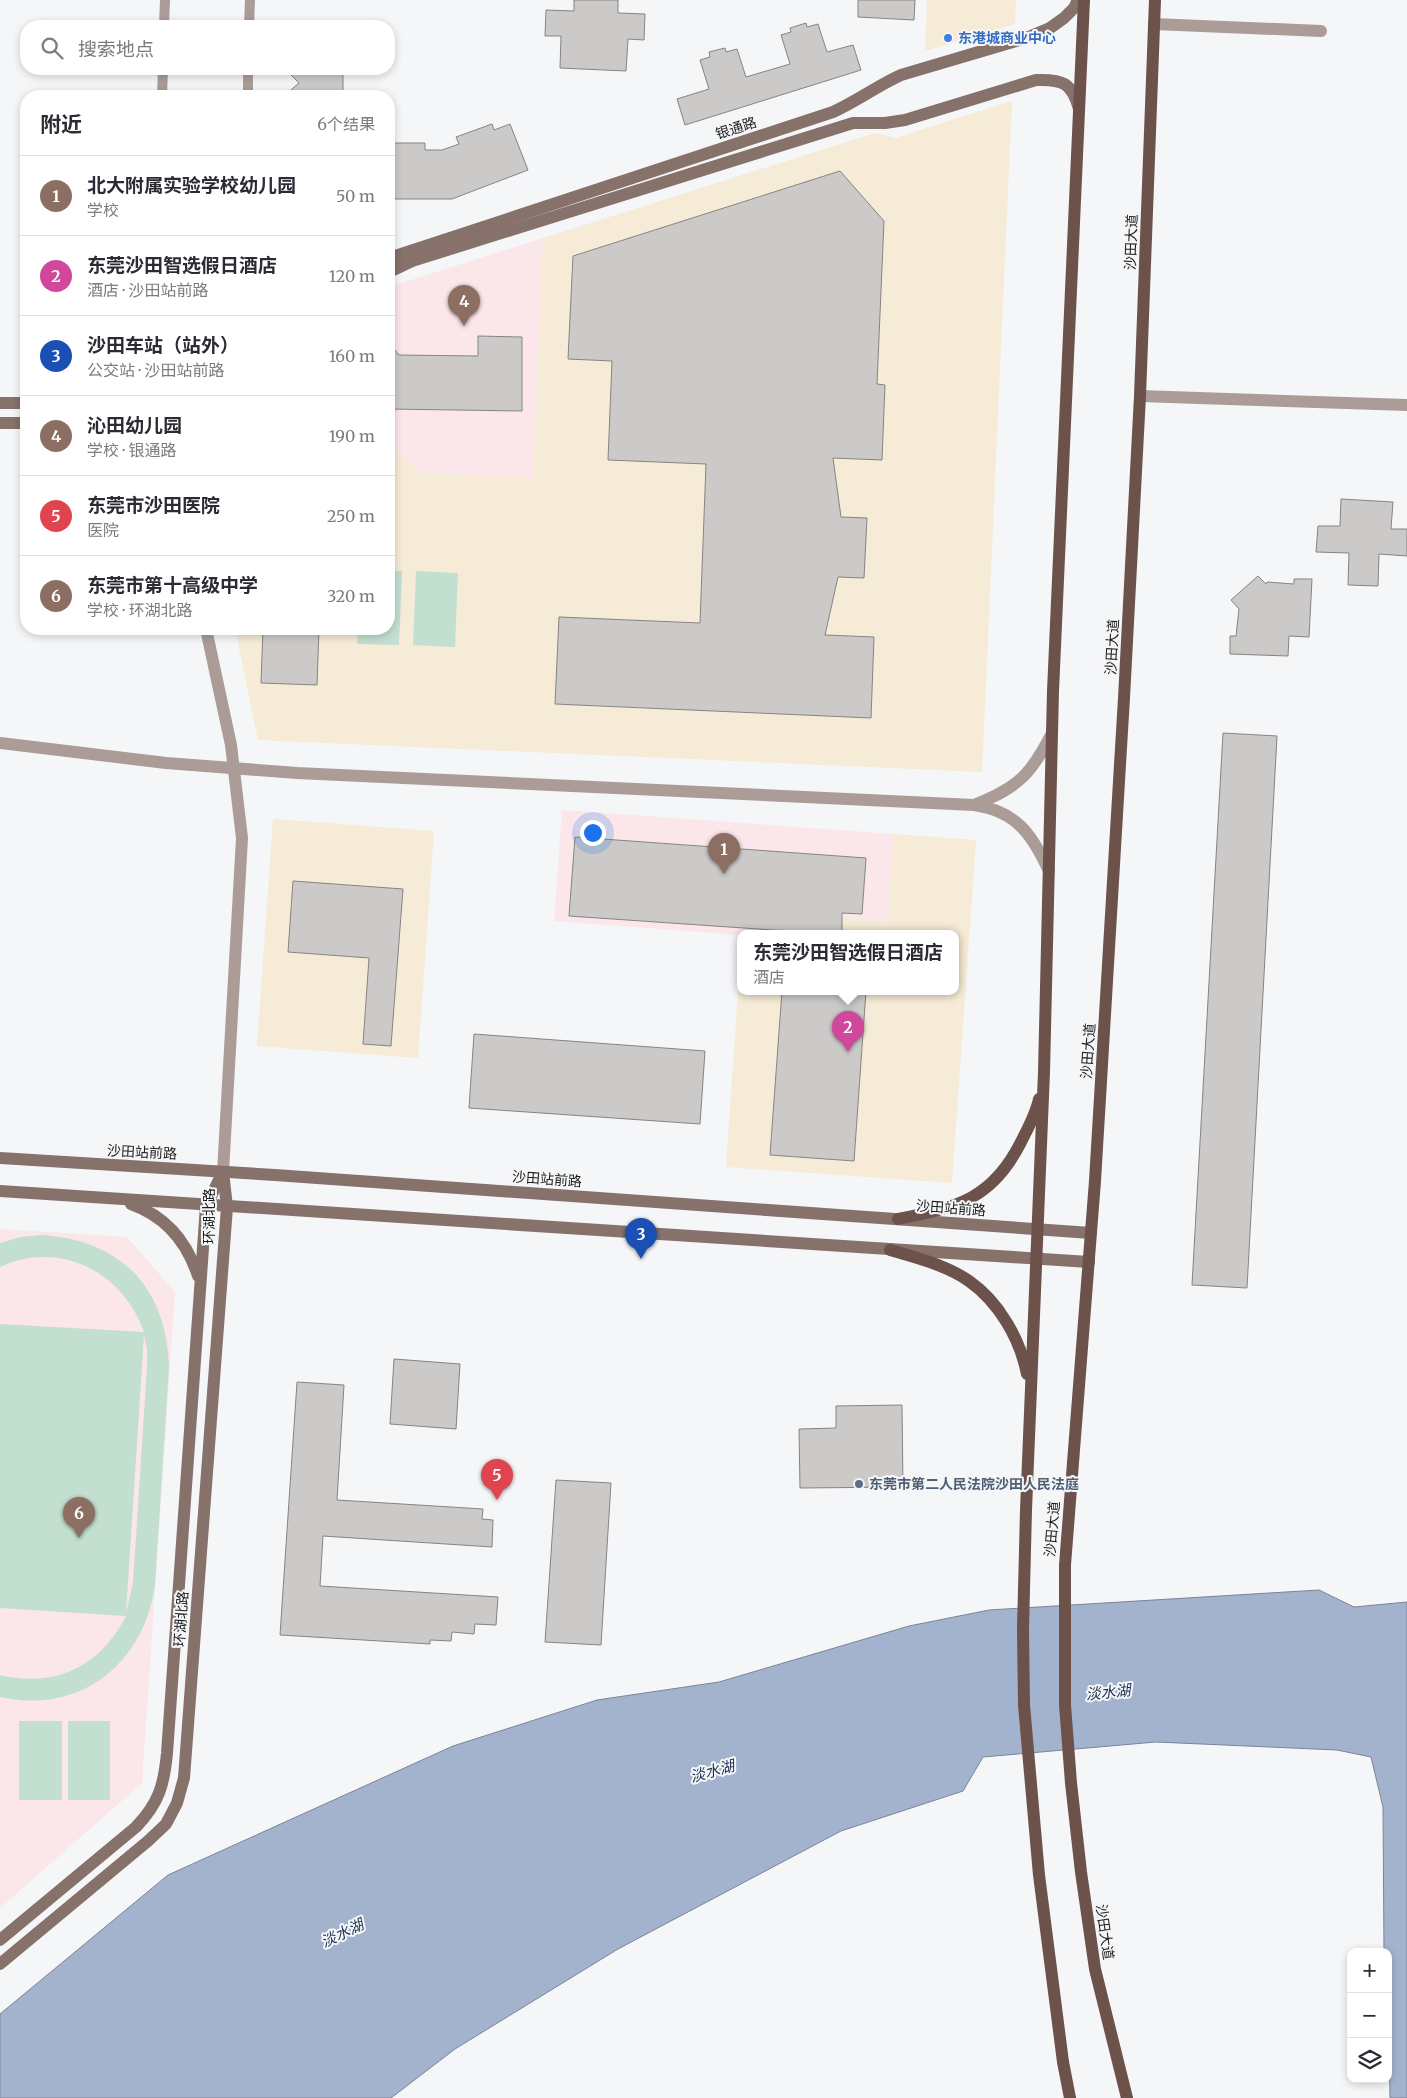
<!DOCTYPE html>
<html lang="zh">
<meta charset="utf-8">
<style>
body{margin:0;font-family:Merriweather,"Noto Sans SC",serif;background:#f2f2f3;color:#2b2b33}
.controls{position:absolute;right:15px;bottom:15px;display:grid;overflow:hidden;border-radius:10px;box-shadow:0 2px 8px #0003}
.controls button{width:45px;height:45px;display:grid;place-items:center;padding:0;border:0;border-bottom:1px solid #e1e1e2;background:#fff;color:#2b2b33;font:25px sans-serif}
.you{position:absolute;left:592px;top:832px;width:18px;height:18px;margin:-12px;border:4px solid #fff;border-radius:50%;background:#1a73e8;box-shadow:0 0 0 8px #1a73e833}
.badge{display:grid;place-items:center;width:32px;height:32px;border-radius:50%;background:#1a73e8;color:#fff;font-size:16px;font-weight:700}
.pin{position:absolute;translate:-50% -41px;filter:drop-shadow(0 1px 2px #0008)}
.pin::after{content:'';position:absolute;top:26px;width:18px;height:15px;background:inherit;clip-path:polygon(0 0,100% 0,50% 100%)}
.popup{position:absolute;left:737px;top:930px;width:222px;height:65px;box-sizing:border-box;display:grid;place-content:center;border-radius:10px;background:#fff;filter:drop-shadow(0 1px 4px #0005);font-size:16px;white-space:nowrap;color:#7c7c81}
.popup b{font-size:19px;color:#2b2b33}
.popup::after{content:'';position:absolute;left:50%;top:100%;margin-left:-10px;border:10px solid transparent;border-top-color:#fff}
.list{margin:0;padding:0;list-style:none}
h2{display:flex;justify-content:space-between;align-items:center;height:65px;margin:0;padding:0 20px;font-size:21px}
h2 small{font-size:16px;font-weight:400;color:#7c7c81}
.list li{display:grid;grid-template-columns:32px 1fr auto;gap:15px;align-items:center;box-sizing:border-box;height:80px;padding:0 20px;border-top:1px solid #e1e1e2}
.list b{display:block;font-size:19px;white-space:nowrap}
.list p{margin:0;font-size:16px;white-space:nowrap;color:#7c7c81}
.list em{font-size:16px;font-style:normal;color:#7c7c81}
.icon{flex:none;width:28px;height:28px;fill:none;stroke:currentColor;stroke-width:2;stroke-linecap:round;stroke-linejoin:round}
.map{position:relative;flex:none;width:1407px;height:2098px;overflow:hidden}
.search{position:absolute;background:#fff;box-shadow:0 2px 8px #0003;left:20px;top:20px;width:375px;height:55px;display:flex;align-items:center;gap:12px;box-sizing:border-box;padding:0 18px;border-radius:20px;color:#7c7c81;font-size:19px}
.panel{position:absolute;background:#fff;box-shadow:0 2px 8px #0003;left:20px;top:90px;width:375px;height:545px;border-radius:20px}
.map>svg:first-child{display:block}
</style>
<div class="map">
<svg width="1407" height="2098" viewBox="0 0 1407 2098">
<rect width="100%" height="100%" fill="#f5f6f8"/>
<g fill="#f5ebd6">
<polygon points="927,0 1016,0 1015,24 925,51"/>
<polygon points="1012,101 982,772 258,740 235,629 389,629 389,444 422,473 532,478 543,238 875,133 895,138"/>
<polygon points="273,819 434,831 418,1058 257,1046"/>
<polygon points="894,834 976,840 952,1183 726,1167 740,963 740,991 956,991 956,933 782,933 783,913 888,921"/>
</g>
<g fill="#fbe6e9">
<polygon points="543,238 533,478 421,473 389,444 389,287"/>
<polygon points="562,810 894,834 888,921 784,913 782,933 740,933 740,935 554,921"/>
<polygon points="0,1229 127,1237 175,1292 142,1783 0,1908"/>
</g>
<g fill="#c3dfcf" fill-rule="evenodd">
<polygon points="389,571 402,571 399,645 357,644 358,629 389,629"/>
<polygon points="416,571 458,573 455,647 413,645"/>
<path d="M42,1235c79,5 125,53 127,132l-14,218c-11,79 -75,130 -155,112v-22c55,13 100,-8 126,-59l-126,-8v-284l144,8c-21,-60 -84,-93 -144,-65v-24l21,-6zM144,1335l3,14v18l-14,216 -7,30z"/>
<rect x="19" y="1721" width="43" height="79"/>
<rect x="68" y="1721" width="42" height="79"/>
</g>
<polygon fill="#a3b3cd" stroke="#7a8598" points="1319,1590 1354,1607 1407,1602 1407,2098 1390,2098 1388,1952 1384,1952 1383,1807 1371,1757 1337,1750 1156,1742 983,1757 963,1791 841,1831 618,1949 455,2049 391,2098 0,2098 0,2014 168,1875 453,1746 597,1700 719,1682 909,1626 989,1610"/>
<g fill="#cccac9" stroke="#868483">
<polygon points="574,0 618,0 618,13 645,14 644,40 628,39 626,71 560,68 561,36 545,36 546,10 574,11"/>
<polygon points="858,0 915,0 914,20 858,17"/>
<polygon points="806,23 807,27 818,24 827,52 853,45 861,70 685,125 677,99 709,89 700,60 710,57 709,52 725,48 726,52 737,49 746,77 790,64 781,35 791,32 790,28"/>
<polygon points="285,69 343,69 343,96 284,96 299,83"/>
<polygon points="492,124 494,130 510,124 528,170 452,199 389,199 389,143 425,143 425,150 442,150 459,144 456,137"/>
<polygon points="840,171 884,221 877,384 885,385 882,460 833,458 841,517 867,518 864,578 838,577 825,635 874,637 871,718 555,704 559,617 700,623 706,464 608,460 612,361 568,359 573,256"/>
<polygon points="478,336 522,337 522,411 390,409 389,343 399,355 478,356"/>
<polygon points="1341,499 1393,502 1391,529 1407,529 1407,556 1379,554 1378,586 1348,585 1349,553 1316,552 1318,526 1340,526"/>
<polygon points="1258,576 1266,584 1267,582 1294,584 1294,579 1312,579 1309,637 1289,636 1288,656 1230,654 1230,636 1236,636 1239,609 1231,600"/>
<polygon points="263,629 319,629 317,685 261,683"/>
<polygon points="1223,733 1277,736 1247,1288 1192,1285"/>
<polygon points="575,837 866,858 862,914 842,913 842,933 786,933 787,931 569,916"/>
<polygon points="293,881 403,889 391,1046 363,1044 369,958 288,952"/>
<polygon points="782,991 866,991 854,1161 770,1155"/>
<polygon points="474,1034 705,1051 700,1124 469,1108"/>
<polygon points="394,1359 460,1364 456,1429 390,1424"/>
<polygon points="297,1382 344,1385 337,1500 483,1509 482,1519 493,1520 492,1547 323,1536 320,1586 498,1597 496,1625 475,1624 474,1634 452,1632 451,1641 430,1640 430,1644 280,1635"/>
<polygon points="902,1405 903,1487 800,1488 799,1429 836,1428 836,1406"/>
<polygon points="556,1480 611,1483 601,1645 545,1642"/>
</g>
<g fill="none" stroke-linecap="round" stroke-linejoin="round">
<g stroke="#ab9c97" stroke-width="10">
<polyline points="164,26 165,0"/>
<polyline points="249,26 250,0"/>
<polyline points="162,96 163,69"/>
<polyline points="248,96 248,69"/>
</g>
<g stroke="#ab9c97" stroke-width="12">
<polyline points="1154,24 1321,31"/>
<polyline points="1140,396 1407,405"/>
<polyline points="206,629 231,745 242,838 223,1172"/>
<path d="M0,743l166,20 131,10 677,32c42,6 58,29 75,66"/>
<path d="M976,804c42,-16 56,-31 76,-71"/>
</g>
<g stroke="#86716b" stroke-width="12">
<path d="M389,258l444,-146c24,-11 44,-26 68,-37l125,-37 24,-10 14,-10 10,-10 4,-8"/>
<path d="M389,272l23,-11 441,-138h32l20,-3 131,-40c27,-1 36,3 43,29"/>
<polyline points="0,403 26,403"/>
<polyline points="0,423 26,423"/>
<polyline points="0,1158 275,1175 1091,1233"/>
<polyline points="0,1191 1089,1262"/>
<path d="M131,1204c34,12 56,38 67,72"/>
<path d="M0,1940l136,-113c23,-24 28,-42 31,-74l39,-547 17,-34"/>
<polyline points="0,1964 148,1841 166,1824 177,1803 184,1778 227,1207 223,1172"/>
</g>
<g stroke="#6c524b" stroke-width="12">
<path d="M898,1219c59,-12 94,-19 123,-77 7,-14 15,-28 18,-43"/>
<path d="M890,1250c27,8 56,15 79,31 30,21 51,58 58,93"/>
<polyline points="1070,2098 1063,2062 1039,1875 1024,1705 1023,1629 1026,1510 1044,1072 1053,691 1084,0"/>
<polyline points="1127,2098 1095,1969 1081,1872 1071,1783 1065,1705 1065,1565 1095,1181 1124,698 1140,396 1155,0"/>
</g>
</g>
<circle fill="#3f7fe0" stroke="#f5f6f8" stroke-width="2" cx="948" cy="38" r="5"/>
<circle fill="#5c6f8a" stroke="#f5f6f8" stroke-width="2" cx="859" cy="1484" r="5"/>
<g text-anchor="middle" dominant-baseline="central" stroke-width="4" stroke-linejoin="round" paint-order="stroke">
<g font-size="14" font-weight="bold" fill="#366cbe" stroke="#f5f6f8" text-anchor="start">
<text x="958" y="38">东港城商业中心</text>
</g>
<g font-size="14" fill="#1a1b1b" stroke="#f5f6f8">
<text transform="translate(736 128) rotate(-18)">银通路</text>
<text transform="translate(1131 242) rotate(-88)">沙田大道</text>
<text transform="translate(1112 647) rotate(-87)">沙田大道</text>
<text transform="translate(1088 1051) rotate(-86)">沙田大道</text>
<text transform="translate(142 1152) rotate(3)">沙田站前路</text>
<text transform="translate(547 1179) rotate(4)">沙田站前路</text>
<text transform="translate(951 1208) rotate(4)">沙田站前路</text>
<text transform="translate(209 1216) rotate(-90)">环湖北路</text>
<text transform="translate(1052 1529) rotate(-85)">沙田大道</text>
<text transform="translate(181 1619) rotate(-86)">环湖北路</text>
<text transform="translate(1105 1932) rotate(82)">沙田大道</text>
</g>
<g font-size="14" font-weight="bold" fill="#4e5e75" stroke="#f5f6f8" text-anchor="start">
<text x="869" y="1484">东莞市第二人民法院沙田人民法庭</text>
</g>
<g font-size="15" font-style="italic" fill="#192f53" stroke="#f5f6f8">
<text transform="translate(1108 1692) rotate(-6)">淡水湖</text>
<text transform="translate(712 1771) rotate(-15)">淡水湖</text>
<text transform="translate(342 1933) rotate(-26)">淡水湖</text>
</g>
</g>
</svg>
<div class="controls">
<button>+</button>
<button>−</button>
<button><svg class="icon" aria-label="layers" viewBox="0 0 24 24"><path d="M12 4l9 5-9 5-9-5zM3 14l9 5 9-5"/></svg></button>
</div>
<div class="you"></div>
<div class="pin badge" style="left:724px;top:874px;background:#8d6e63">1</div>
<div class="pin badge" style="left:848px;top:1052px;background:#d1479c">2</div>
<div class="popup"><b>东莞沙田智选假日酒店</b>酒店</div>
<div class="pin badge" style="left:641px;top:1259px;background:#1a4fb4">3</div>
<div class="pin badge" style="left:464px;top:326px;background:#8d6e63">4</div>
<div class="pin badge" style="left:497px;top:1500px;background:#e0444e">5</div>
<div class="pin badge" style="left:79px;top:1538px;background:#8d6e63">6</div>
<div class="search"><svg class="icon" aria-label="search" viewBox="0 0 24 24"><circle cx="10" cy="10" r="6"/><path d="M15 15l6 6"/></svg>搜索地点</div>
<section class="panel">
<h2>附近<small>6个结果</small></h2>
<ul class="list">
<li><span class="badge" style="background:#8d6e63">1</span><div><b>北大附属实验学校幼儿园</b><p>学校</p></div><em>50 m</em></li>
<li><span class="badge" style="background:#d1479c">2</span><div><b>东莞沙田智选假日酒店</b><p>酒店 · 沙田站前路</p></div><em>120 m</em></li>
<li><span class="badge" style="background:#1a4fb4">3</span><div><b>沙田车站（站外）</b><p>公交站 · 沙田站前路</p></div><em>160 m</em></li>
<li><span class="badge" style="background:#8d6e63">4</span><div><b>沁田幼儿园</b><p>学校 · 银通路</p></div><em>190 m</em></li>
<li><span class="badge" style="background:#e0444e">5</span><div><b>东莞市沙田医院</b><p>医院</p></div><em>250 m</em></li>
<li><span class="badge" style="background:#8d6e63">6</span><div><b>东莞市第十高级中学</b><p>学校 · 环湖北路</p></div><em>320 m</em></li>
</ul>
</section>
</div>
